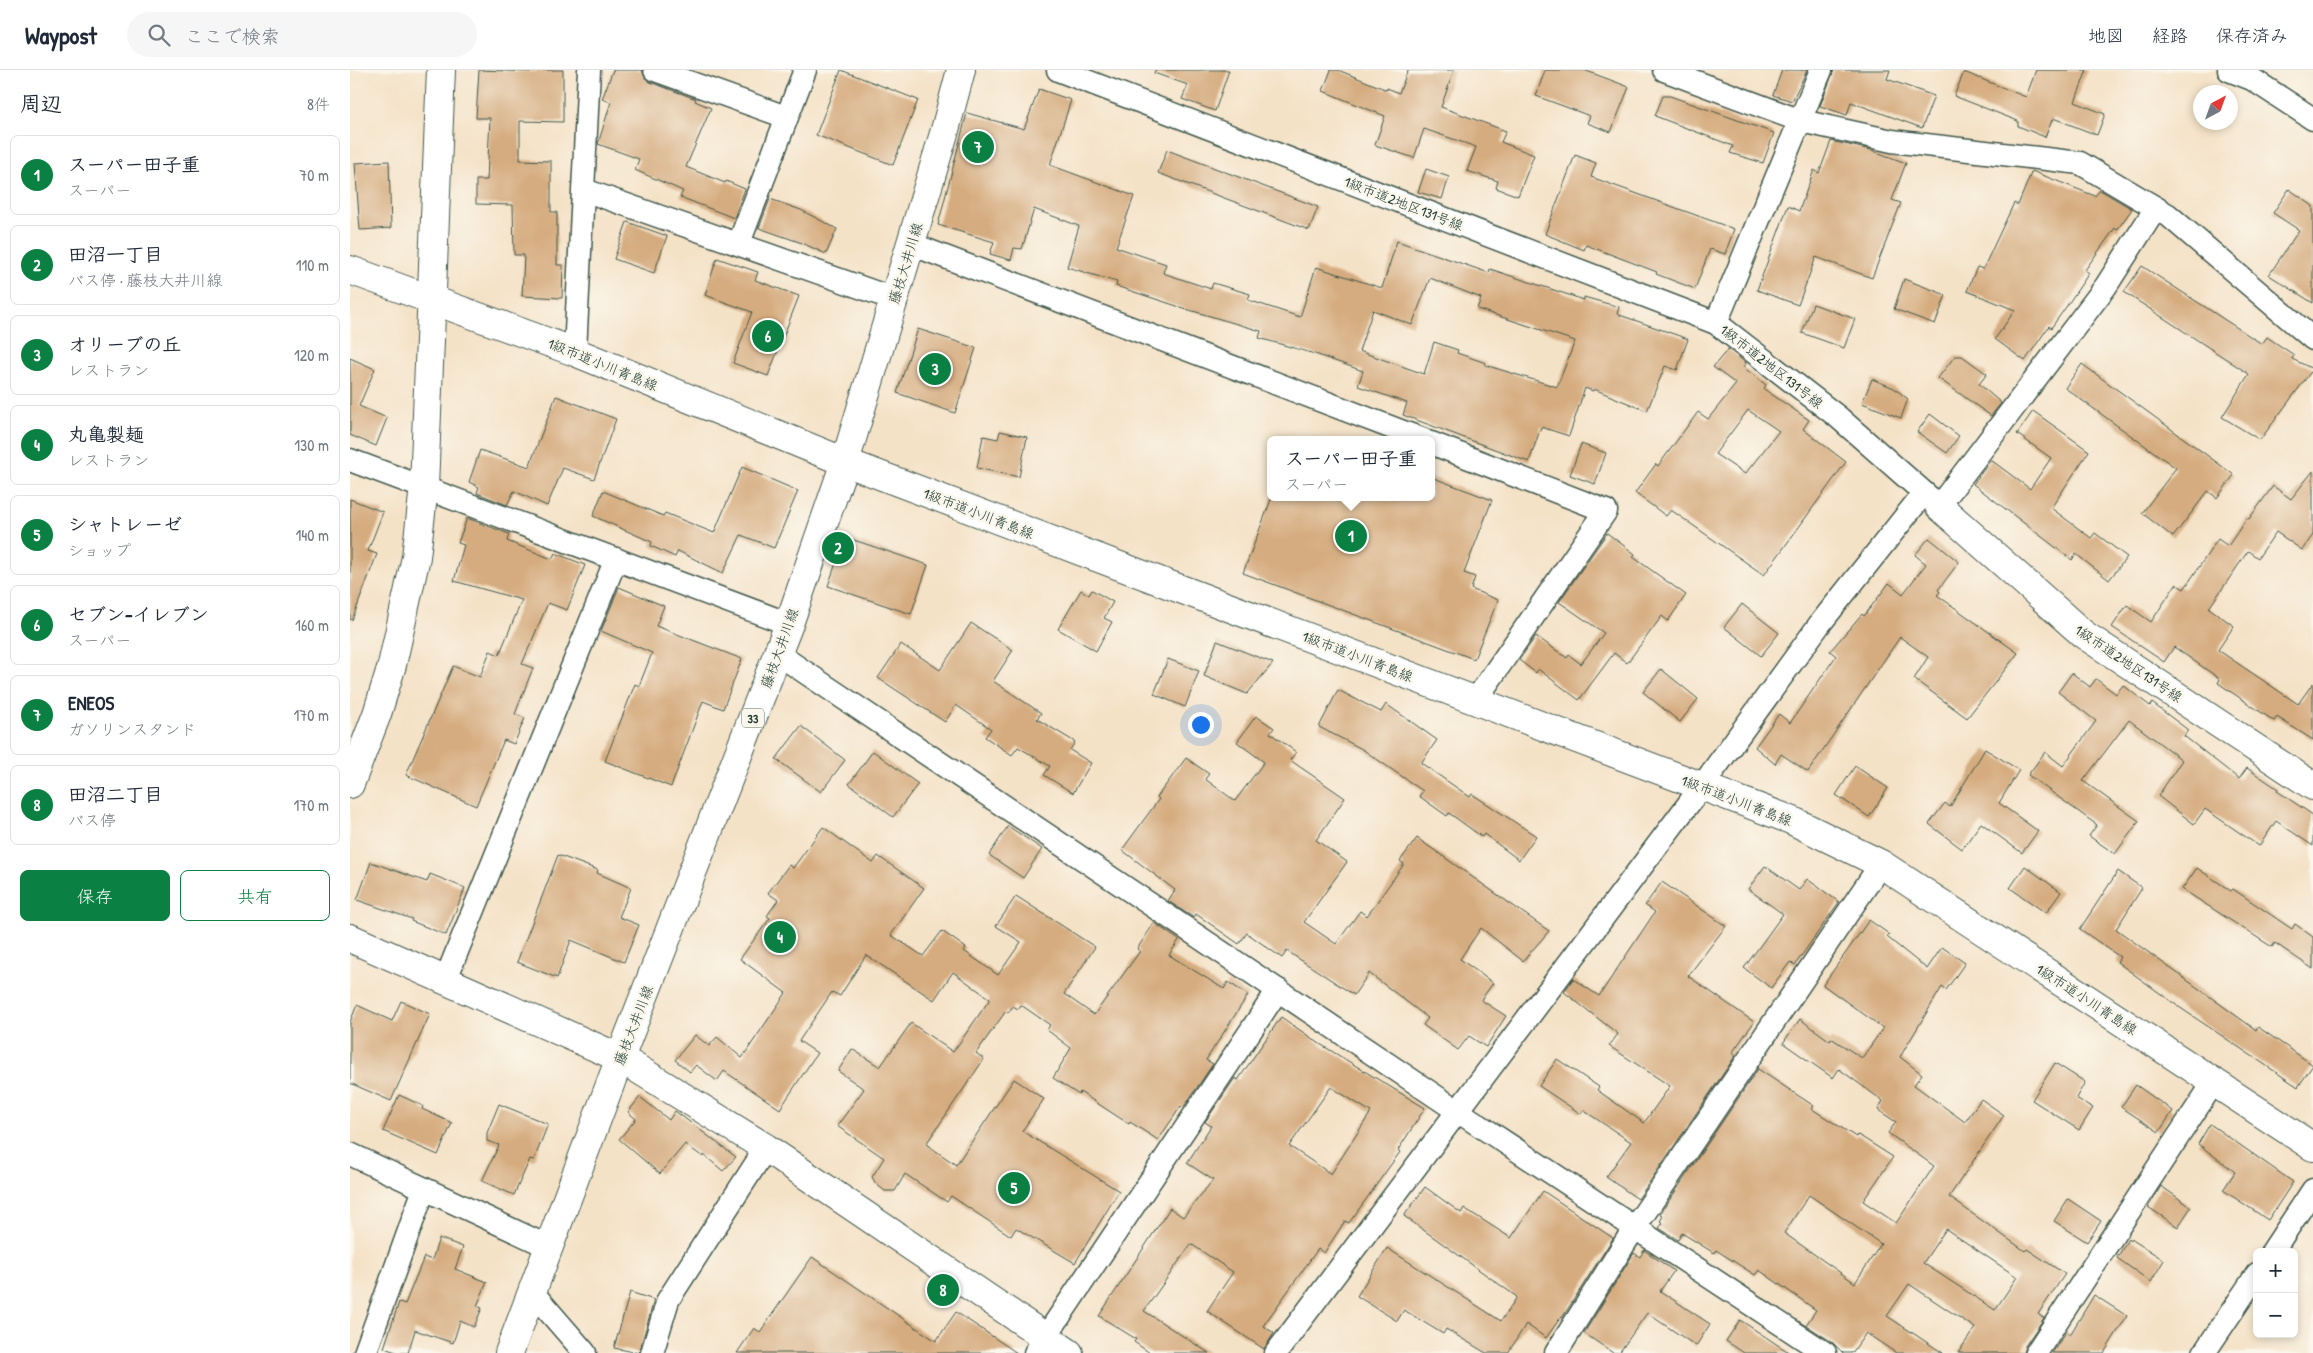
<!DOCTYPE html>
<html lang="ja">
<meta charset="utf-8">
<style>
body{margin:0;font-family:"Patrick Hand","Klee One",sans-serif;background:#f6f6f7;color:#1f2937}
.controls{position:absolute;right:15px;bottom:15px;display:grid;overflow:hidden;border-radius:8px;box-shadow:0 2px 8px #0003}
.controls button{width:45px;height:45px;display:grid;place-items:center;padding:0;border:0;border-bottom:1px solid #e0e1e3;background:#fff;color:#1f2937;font:25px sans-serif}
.compass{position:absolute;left:1843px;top:15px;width:45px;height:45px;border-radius:50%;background:#fff;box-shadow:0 2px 8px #0003;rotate:41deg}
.you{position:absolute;left:850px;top:654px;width:18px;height:18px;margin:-12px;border:4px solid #fff;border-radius:50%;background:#1a73e8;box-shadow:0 0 0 8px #1a73e833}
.badge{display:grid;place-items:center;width:32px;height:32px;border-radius:50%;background:#0b8043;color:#fff;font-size:16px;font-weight:700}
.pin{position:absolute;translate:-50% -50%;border:2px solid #fff;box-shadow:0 1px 5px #0006}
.popup{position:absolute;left:917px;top:366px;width:168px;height:65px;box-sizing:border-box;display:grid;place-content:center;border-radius:8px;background:#fff;filter:drop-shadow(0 1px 4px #0005);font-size:16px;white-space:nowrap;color:#747a83}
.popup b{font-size:19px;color:#1f2937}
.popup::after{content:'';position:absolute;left:50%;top:100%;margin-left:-10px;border:10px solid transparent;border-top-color:#fff}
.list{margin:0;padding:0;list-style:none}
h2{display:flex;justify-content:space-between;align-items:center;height:65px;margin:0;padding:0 20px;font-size:21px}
h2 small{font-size:16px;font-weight:400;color:#747a83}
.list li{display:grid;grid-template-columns:32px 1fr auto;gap:15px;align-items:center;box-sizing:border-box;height:80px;margin:0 10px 10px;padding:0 10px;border:1px solid #e0e1e3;border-radius:8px}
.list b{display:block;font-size:19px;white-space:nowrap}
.list p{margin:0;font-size:16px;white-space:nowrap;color:#747a83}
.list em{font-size:16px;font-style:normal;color:#747a83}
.actions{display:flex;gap:10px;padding:15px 20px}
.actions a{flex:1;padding:11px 0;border:1px solid #0b8043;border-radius:8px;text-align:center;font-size:18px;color:#0b8043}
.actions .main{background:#0b8043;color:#fff}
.icon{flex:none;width:28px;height:28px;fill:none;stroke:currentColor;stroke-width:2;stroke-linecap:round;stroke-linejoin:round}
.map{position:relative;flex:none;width:1963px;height:1283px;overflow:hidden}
header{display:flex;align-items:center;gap:30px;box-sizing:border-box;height:70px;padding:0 25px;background:#fff;border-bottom:1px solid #e0e1e3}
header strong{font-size:24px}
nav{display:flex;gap:28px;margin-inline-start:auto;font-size:18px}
.search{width:350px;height:45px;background:#f6f6f7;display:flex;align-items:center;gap:12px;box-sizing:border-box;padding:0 18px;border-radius:28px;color:#747a83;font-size:19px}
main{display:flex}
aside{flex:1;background:#fff}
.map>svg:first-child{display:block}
</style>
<header>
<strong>Waypost</strong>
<div class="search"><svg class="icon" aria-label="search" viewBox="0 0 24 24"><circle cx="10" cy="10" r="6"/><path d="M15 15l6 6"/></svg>ここで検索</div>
<nav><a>地図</a><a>経路</a><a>保存済み</a></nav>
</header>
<main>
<aside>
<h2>周辺<small>8件</small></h2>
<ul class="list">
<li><span class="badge">1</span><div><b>スーパー田子重</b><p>スーパー</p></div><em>70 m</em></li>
<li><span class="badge">2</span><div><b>田沼一丁目</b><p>バス停 · 藤枝大井川線</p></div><em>110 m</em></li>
<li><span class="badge">3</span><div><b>オリーブの丘</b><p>レストラン</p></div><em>120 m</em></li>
<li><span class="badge">4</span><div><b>丸亀製麺</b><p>レストラン</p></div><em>130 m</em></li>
<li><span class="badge">5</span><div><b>シャトレーゼ</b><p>ショップ</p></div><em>140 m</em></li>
<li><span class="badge">6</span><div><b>セブン-イレブン</b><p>スーパー</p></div><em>160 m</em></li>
<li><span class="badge">7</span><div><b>ENEOS</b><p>ガソリンスタンド</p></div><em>170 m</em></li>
<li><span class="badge">8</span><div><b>田沼二丁目</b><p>バス停</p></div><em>170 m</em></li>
</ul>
<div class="actions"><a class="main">保存</a><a>共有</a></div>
</aside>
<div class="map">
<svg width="1963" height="1283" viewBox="0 0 1963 1283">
<rect width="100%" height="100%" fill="#fbf7ec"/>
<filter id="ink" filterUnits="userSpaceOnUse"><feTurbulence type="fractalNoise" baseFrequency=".02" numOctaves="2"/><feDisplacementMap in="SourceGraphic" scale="10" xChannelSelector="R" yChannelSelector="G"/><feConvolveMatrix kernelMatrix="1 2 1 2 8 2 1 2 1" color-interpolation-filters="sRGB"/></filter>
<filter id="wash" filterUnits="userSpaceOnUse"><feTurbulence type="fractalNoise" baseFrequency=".0096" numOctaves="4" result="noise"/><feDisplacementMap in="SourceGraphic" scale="20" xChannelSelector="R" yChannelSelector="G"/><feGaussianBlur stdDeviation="1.12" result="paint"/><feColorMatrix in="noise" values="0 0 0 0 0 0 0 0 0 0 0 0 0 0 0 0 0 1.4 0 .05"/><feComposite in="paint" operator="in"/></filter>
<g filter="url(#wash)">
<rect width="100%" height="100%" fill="#f4e2c7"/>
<g id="blocks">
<g fill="#d5ac7f" fill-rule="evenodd">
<polygon points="129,0 186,2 186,0 213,0 213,52 170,51 170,90 201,91 201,142 207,142 207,195 213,195 212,228 172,226 174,185 164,185 163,135 126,134 126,110 137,110 140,48 126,48"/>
<polygon points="263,0 292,0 295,8 300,12 346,29 345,31 361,38 336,97 375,113 376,111 395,119 384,148 330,127 333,121 285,100 289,89 248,74 261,32 252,29"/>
<polygon points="491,0 568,30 543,95 466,65"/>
<polygon points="805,0 879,0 865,41 832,29 838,15 804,3"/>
<polygon points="981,0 988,0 1037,20 1037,18 1049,23 1058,0 1104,0 1091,37 1156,61 1151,72 1184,85 1168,126 1146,118 1148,111 1117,101 1126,77 1074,59 1064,88 1025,75 1035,46 973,21"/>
<polygon points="1195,0 1234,0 1279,17 1261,62 1237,53 1240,46 1186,26"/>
<polygon points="1432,0 1457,0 1442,31 1423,25"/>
<polygon points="1484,0 1540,0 1537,9 1584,26 1572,58 1501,32 1497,45 1470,36"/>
<polygon points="1686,0 1737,0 1725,32 1755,44 1747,65 1703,48 1695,67 1668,56 1668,51 1604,26 1614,2 1676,27"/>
<path d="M689,19l32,11 -21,65 84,31 -18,51 50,17 -3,9 48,16 2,-6 37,11 -2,6 52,17 16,-50 66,21 15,-47 92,32 1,-4 94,31v-3l35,10 -2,7 71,25 -11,31 -12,-4 -18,45 -53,-22 -1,2 -8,-3 -16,48 -28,-9 -12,35 -126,-47 4,-12 -49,-17 5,-15 -48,-17 -56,-16 2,-7 -75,-22 -70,-23 1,-4 -50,-15 12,-41 -45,-17 -12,40 -8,-1 -3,12 -21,-6 4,-12 -56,-17 29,-112 57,16zM1080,208l51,20 -4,11 98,32 -18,46 -72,-22 1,-2 -29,-10 1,-3 -24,-8 -10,32 -65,-23 14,-41 39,15z"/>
<polygon points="1313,26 1320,26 1424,63 1413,93 1380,83 1383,76 1305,46"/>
<polygon points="1481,71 1521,80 1556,93 1542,130 1551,133 1522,208 1466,187 1448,235 1407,220 1438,136 1449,141 1464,100 1469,103"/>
<polygon points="817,80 968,137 959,160 808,103"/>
<polygon points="1225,85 1246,93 1241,107 1384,159 1375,184 1360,179 1345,219 1306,204 1307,202 1236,175 1234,180 1195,164"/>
<polygon points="39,91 41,158 10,160 5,93"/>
<polygon points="1076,99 1099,107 1092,129 1068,122"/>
<polygon points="1682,101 1745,126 1750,120 1782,139 1767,160 1765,158 1735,200 1739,203 1716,237 1701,258 1699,256 1675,291 1645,269 1665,240 1617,221 1627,197 1633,199 1664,133 1668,135"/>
<polygon points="1939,119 1963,136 1963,233 1919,205 1949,160 1923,143"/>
<polygon points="420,129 451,140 487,159 476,184 452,173 409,158"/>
<polygon points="277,152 317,166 304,203 264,189"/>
<polygon points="367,188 408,202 405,210 449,226 418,306 383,293 402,242 355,225"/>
<polygon points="1792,196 1912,274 1917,267 1944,285 1942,289 1963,299 1910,370 1872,347 1899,304 1774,222"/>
<polygon points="1554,209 1596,225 1585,254 1544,239"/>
<polygon points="1463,234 1505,249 1494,278 1452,263"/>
<polygon points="568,259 626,278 605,343 547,323"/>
<path d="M1378,279l18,14 -3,4 23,18 -2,4 45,31 -6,9 43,33 -82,113 -93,-65 -5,6 -31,-23 21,-29 2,2 40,-54 10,7 28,-35 -23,-17zM1398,340l31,21 -34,43 -30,-20z"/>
<polygon points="1605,286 1612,286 1637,304 1629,314 1651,333 1641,346 1588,308"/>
<polygon points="0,288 25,299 9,336 37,348 26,376 0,365"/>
<polygon points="1732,294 1884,405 1867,428 1858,421 1823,467 1792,443 1826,398 1715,318"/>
<polygon points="1522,309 1544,318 1558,329 1551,348 1512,333"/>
<polygon points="206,326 266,349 244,409 213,398 197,436 164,421 157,435 127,423 129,417 119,412 130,380 179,397"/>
<polygon points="1683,341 1739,381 1701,438 1741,468 1745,463 1777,487 1759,510 1726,484 1722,490 1623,414 1641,390 1680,419 1701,388 1667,364"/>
<polygon points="1580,344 1609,366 1597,383 1567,362"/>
<polygon points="650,361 677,367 669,407 627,398 633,366 648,369"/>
<polygon points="1231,374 1256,383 1245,414 1220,405"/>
<polygon points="392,397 448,421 424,478 391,465 373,503 328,481 325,487 301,476 302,472 243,446 253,421 313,446 315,443 364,463"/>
<polygon points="1963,401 1963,465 1952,480 1926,462 1908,488 1898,481 1859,538 1884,556 1868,580 1948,634 1963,613 1963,670 1927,647 1924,651 1868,613 1870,609 1824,577 1814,592 1762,557 1777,535 1801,552 1826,514 1834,519 1868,469 1878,476 1897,448 1899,449 1923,416 1941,429"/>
<polygon points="1081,407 1142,430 1114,503 1125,507 1121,519 1148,530 1124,589 893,503 922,427 1081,427"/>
<polygon points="0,429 33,442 18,481 27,484 2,550 0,549"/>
<polygon points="117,448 159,464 157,471 202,489 205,483 235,495 217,540 198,533 172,594 183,598 165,644 175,648 164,674 154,670 126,736 56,705 103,596 130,607 140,581 149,585 172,530 104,511 114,475 108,473"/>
<polygon points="1257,463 1285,484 1283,487 1336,525 1318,551 1312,546 1277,593 1264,583 1229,630 1188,599 1186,603 1169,590 1186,566 1217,588 1219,585 1231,594 1254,563 1209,532"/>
<polygon points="495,467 578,495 561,544 478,516"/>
<polygon points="1579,468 1609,492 1588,520 1590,522 1587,525 1668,583 1617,648 1564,609 1578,587 1550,567 1458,702 1431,684 1425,694 1405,677 1429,644 1440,653 1486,586 1480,581 1512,544 1514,546 1539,513 1553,524 1576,494 1565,485"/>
<polygon points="269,517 314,536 306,556 392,589 373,639 353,631 321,717 255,691 285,614 289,616 302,583 251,561"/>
<polygon points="731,520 739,525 742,520 763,532 754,548 762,552 746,581 708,559"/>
<polygon points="1392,534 1429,563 1411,586 1374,557"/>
<polygon points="621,553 663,580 643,611 691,643 687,649 725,672 720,680 741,693 723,723 694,705 700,696 668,677 662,685 635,667 641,659 606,635 595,652 528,608 551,574 590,600"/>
<polygon points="867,571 923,593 897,624 854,606"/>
<polygon points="818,589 849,601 835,637 804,624"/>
<polygon points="1311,599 1348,629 1330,652 1293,622"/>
<polygon points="1722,603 1740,617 1746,609 1766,624 1773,615 1800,636 1802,633 1838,660 1834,666 1889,709 1897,698 1928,719 1927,721 1963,745 1963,776 1926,751 1909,776 1855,739 1844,754 1808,726 1832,690 1779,650 1733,711 1789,751 1765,784 1739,766 1747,755 1678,705 1695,682 1713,696 1746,651 1708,622"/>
<polygon points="988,620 1031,642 1036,634 1087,670 1071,693 1120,727 1122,724 1186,766 1169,790 1134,764 1132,767 1099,743 1097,746 1069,726 1073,721 1012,679 969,657"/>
<polygon points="906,646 924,658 920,663 946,682 940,690 995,728 966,770 997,792 954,852 986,874 1010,841 1017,846 1054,794 1050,791 1067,768 1199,861 1173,891 1131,858 1110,889 1143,913 1131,930 1156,946 1136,977 1119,966 1108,980 1073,955 1078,948 1019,903 1004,925 937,881 932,888 897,863 889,874 846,844 844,848 818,831 825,820 772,780 809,729 807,727 836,688 859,704 855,709 885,731 914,692 887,672"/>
<polygon points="451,656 495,690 471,722 426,689"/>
<polygon points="1635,679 1669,700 1649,733 1688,761 1672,783 1631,753 1612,779 1579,754 1595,733 1600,737"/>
<polygon points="523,681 568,714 543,747 499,714"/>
<polygon points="1505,696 1538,718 1519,747 1486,725"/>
<polygon points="658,756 692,779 673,808 639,785"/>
<polygon points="473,757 523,793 528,786 574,818 541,865 573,886 592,861 616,878 614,881 648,905 671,872 646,856 666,826 745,877 714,924 744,945 790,881 787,879 804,853 829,870 819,885 874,919 878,912 898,925 856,990 863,994 833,1038 831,1036 808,1070 780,1052 779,1054 730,1022 729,1025 703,1008 721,978 697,960 700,955 671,935 668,939 663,936 658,943 656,941 626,983 634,989 576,1074 606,1095 664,1009 694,1029 672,1061 769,1121 725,1193 666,1158 661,1166 601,1126 597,1132 555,1104 545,1121 535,1121 526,1114 522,1107 534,1088 487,1056 514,1019 488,1001 502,979 530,997 561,953 603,982 640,929 603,902 584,930 516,885 490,926 482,922 449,971 467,983 430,1039 374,1001 367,1011 346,995 340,1002 325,990 345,965 359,976 367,967 392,988 436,923 390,889 420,848 417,846 428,830 418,823 439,795 443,798"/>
<polygon points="208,785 248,800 247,803 281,818 269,847 289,855 274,892 221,870 207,908 167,892"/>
<polygon points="21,792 77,812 80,804 115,818 96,865 61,851 62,849 7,830"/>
<polygon points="1415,796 1449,820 1457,809 1489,832 1445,895 1440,892 1421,918 1394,898 1433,844 1398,819"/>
<polygon points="1675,796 1711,822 1696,843 1660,818"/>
<polygon points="1847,798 1881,821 1883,819 1942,859 1945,854 1963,867 1963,899 1925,873 1922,877 1832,819"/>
<polygon points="1768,801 1792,818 1766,859 1906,960 1908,957 1963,995 1948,1017 1829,937 1767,892 1770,887 1730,859"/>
<polygon points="1312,812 1376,856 1338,906 1404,952 1382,983 1386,985 1288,1129 1256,1107 1281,1072 1233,1040 1231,1044 1189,1016 1207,989 1249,1017 1247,1020 1294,1053 1320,1016 1259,976 1268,964 1214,922 1223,909 1249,926 1305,842 1295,835"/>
<path d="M1519,850l20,14 -2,3 40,32 15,-22 23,16 -19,27 -4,-3 -42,70 22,17 -8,11 51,37 16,-23 23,16 -55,82 76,54 2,-2 38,25 -27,40 6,4 -19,28 -2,7h-65l17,-25 -66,-44 -22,32 56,37h-47l-30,-20 -14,20h-9l-11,-11 -26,-17 10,-15 -57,-40 -4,5 -39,-25 -2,3 -32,-20 -4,7 -19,-12 4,-5 -3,-2 3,-5 -3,-2 98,-145 56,37 -2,3 44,28 1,-2 3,1 33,21 -30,44 33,22 7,-10 31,-47 -46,-33 8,-11 -18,-12 5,-9 -44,-32 -6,9 -50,-35 17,-24 30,22 1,-3 31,20 21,-30 -60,-43zM1459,1125l72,49 -26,39 -71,-50zM1596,1159l71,48 -22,33 -72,-47z"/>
<polygon points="51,931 80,944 41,1031 0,1013 0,952 7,935 42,951"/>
<path d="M931,947l39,27 105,64 -27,42 2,2 -51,71 -4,-2 -21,32 -6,-4 -55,77 11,7 -10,16 -57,-38 26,-39 -42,-28 -47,67 65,42h-59l-16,-11 2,-3 -37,-23 71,-108 13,9 30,-37 -26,-17 24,-37 -6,-4 30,-44 3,2zM981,1017l40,25 -40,62 -42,-28z"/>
<polygon points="1705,993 1735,1012 1726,1028 1743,1038 1729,1060 1682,1030"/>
<polygon points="1786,1015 1823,1041 1809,1062 1771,1037"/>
<polygon points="49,1025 73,1036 72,1039 102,1053 88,1085 33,1061"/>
<polygon points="290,1027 319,1050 325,1041 386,1087 373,1101 354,1085 353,1087 335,1074 310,1104 269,1069 286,1049 278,1042"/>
<polygon points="149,1034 198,1054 184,1090 180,1089 164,1125 132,1111 149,1075 137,1071 137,1063"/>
<polygon points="1860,1054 1943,1112 1918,1150 1873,1120 1885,1102 1848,1074"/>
<polygon points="1811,1116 1841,1137 1828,1157 1798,1137"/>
<polygon points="1075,1117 1111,1143 1114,1138 1161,1168 1193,1121 1263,1168 1212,1248 1211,1247 1196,1268 1176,1254 1158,1283 1136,1283 1096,1259 1093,1264 1054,1240 1047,1251 1007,1226 1037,1178 1151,1251 1167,1227 1054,1146"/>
<polygon points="1718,1129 1751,1151 1737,1172 1704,1151"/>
<polygon points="89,1168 113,1177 105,1199 137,1212 127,1236 132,1238 124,1257 110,1251 103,1273 65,1260 58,1283 49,1283 34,1278 49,1232 55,1234 74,1187 82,1190"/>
<polygon points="1778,1169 1780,1171 1781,1169 1814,1190 1801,1212 1767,1188"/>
<polygon points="1294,1180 1324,1201 1310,1221 1360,1254 1346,1276 1297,1243 1269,1283 1263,1283 1234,1263 1284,1183 1290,1187"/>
<polygon points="462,1187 586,1271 606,1242 667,1283 387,1283 404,1258 410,1262"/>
<polygon points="280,1222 304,1230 289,1283 264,1278"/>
<polygon points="1744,1225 1777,1246 1754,1283 1702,1283 1716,1262 1720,1265"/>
<polygon points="1390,1250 1440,1283 1394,1283 1376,1271"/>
</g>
</g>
</g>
<g filter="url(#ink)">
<use href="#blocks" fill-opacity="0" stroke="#3f564a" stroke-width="1"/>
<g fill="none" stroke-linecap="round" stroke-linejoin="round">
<defs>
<g id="street">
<polyline points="305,0 436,47"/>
<polyline points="708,0 1366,253 1488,347 1589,436 1756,216 1806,138"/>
<polyline points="1314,0 1451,51 1542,71 1730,93 1818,145 1963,269"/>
<polyline points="1879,0 1902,9 1963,49"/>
<polyline points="234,120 544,229"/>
<polyline points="389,173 455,0"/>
<polyline points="561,174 1074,370"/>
<polyline points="1366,253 1471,0"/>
<polyline points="225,282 239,0"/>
<polyline points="1081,373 1256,441 1125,631"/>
<polyline points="0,390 439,554"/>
<polyline points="428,584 1109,1042 1475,1283"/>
<polyline points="95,911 266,489"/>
<polyline points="0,1084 199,1177"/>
<polyline points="1922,1182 1963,1120"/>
<polyline points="183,1223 235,1283"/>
<polyline points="15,1283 74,1119"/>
<polyline points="302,1283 318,1230 416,1078"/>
<polyline points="685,1283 928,920"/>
<polyline points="926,1283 1352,716 1469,555 1574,423"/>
<polyline points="1206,1283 1285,1157 1531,794"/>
<polyline points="1686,1283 1864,1012"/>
<polyline points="1854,1283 1907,1204"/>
</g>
<g id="secondary">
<polyline points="0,200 225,282 495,392 1441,750 1531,794 1963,1077"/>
<polyline points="1589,436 1733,564 1963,716"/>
<polyline points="0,714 27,644 42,595 66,487 74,417 91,0"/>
<polyline points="0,868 270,988 416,1078 719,1283"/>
</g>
<polyline id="primary" points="159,1283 270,988 439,554 495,392 595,60 611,0"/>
</defs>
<use href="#street" stroke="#3f564a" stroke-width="25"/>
<use href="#secondary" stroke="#3f564a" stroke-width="30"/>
<use href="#primary" stroke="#3f564a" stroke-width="30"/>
<use href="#street" stroke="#fff" stroke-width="22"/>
<use href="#secondary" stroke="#fff" stroke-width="28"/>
<use href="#primary" stroke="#fff" stroke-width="28"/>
</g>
</g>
<g text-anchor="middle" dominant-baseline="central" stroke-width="5" stroke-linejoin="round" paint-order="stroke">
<rect fill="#fbf7ec" stroke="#61756b" stroke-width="1" x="392" y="638.5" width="22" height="19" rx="4"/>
<g font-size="12" font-weight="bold" fill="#1f3d34">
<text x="403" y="648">33</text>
</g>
<g font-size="14" fill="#1f3d34" stroke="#fbf7ec">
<text transform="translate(1054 133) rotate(21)">1級市道2地区131号線</text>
<text transform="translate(555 193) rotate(-73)">藤枝大井川線</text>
<text transform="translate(253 294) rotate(22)">1級市道小川青島線</text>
<text transform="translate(1422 296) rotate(38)">1級市道2地区131号線</text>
<text transform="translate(629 443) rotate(21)">1級市道小川青島線</text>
<text transform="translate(429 578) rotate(-70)">藤枝大井川線</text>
<text transform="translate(1008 586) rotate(21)">1級市道小川青島線</text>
<text transform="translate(1779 593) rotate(34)">1級市道2地区131号線</text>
<text transform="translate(1387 730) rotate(21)">1級市道小川青島線</text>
<text transform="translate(1737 929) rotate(33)">1級市道小川青島線</text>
<text transform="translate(283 955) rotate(-69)">藤枝大井川線</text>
</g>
</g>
</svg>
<div class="controls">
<button>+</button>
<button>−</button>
</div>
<svg class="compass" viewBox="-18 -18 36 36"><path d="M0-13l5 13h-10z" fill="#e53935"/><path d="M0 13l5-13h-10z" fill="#747a83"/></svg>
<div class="you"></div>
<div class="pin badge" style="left:1001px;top:466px">1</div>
<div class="popup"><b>スーパー田子重</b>スーパー</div>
<div class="pin badge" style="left:488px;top:478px">2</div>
<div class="pin badge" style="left:585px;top:299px">3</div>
<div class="pin badge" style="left:430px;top:867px">4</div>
<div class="pin badge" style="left:664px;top:1118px">5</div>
<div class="pin badge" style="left:418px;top:266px">6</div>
<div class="pin badge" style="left:628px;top:77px">7</div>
<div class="pin badge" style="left:593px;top:1220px">8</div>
</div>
</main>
